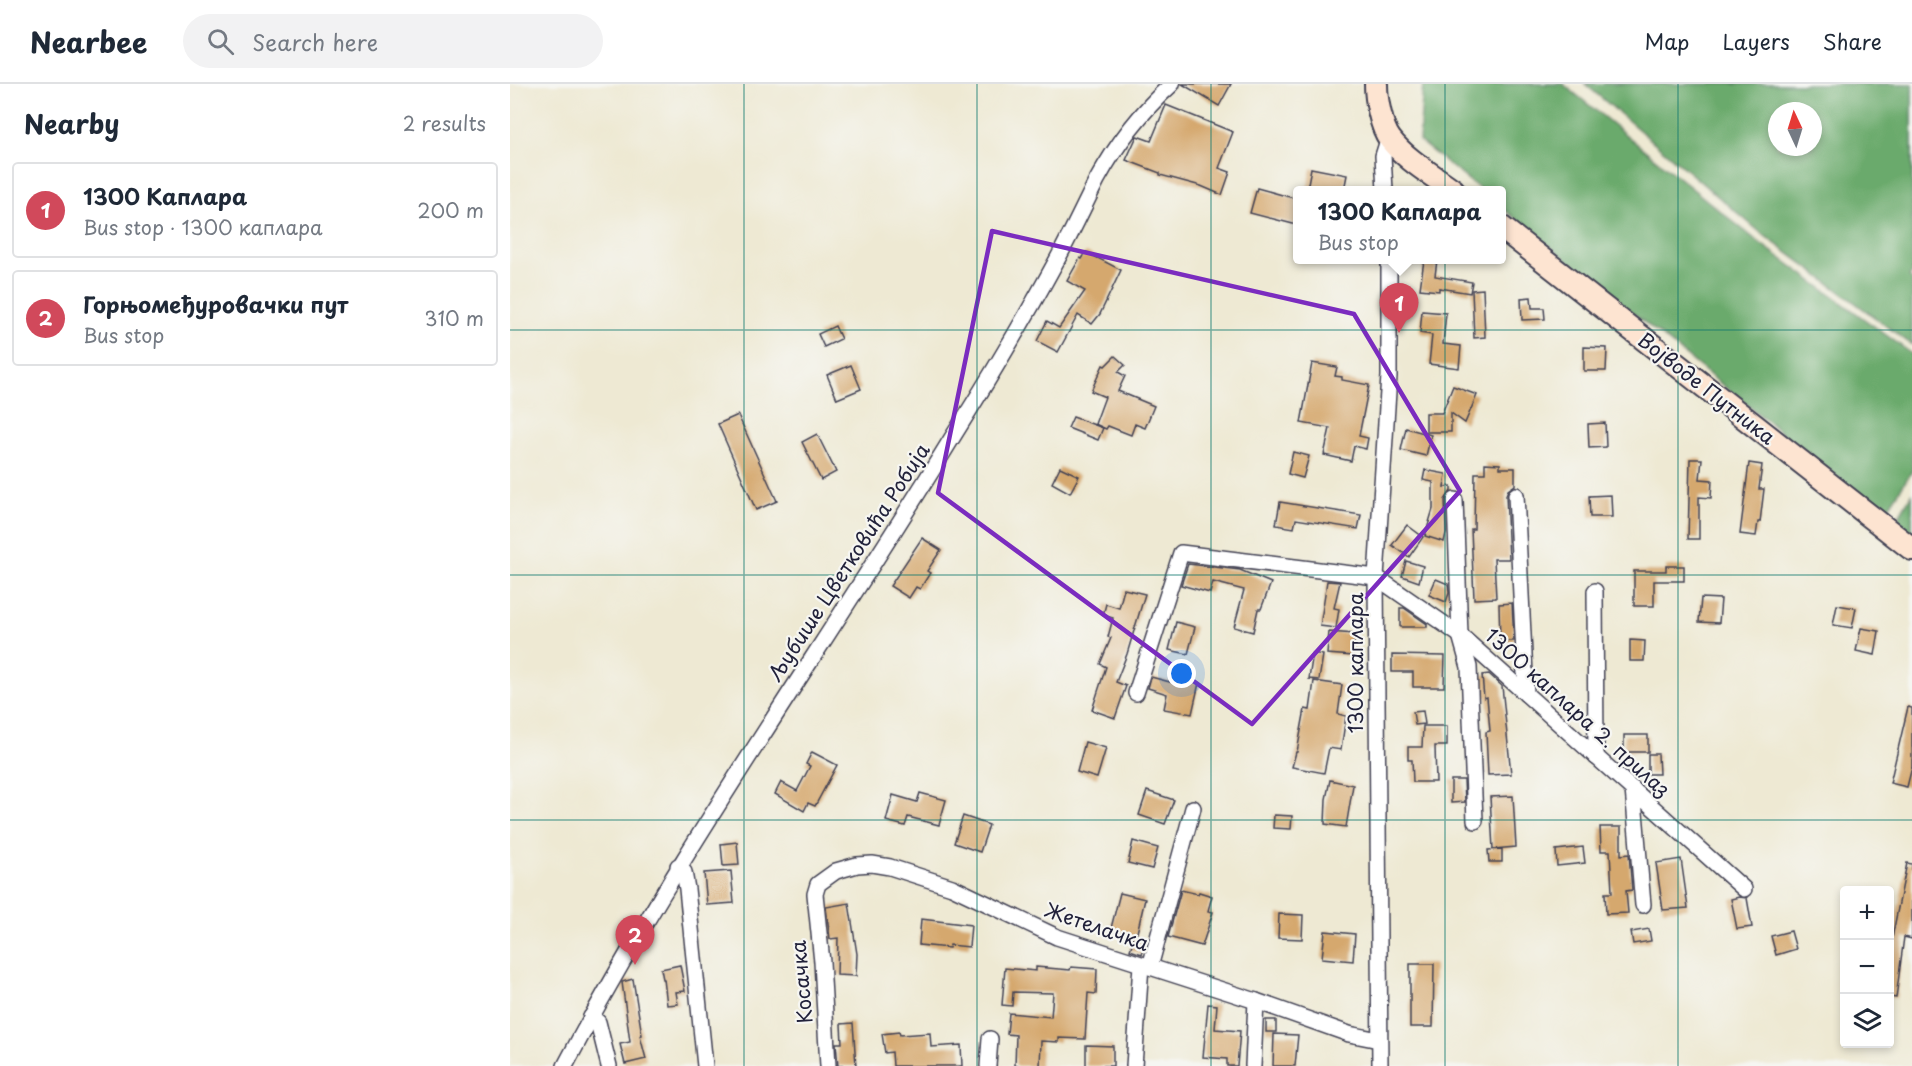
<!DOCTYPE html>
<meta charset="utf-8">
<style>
body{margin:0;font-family:"Playpen Sans",sans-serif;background:#f2f2f3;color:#1f2937}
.controls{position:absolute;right:18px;bottom:18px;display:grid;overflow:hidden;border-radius:6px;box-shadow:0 3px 9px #0003}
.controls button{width:54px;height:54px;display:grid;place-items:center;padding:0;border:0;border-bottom:2px solid #e0e1e3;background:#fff;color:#1f2937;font:30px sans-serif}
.compass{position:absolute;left:1258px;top:18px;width:54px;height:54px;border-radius:50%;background:#fff;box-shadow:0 3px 9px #0003;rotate:356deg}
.you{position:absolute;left:672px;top:590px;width:21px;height:21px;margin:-15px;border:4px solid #fff;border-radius:50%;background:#1a73e8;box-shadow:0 0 0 9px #1a73e833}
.badge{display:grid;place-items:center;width:39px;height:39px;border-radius:50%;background:#d1495b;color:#fff;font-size:20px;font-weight:700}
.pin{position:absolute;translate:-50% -50px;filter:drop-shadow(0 2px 3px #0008)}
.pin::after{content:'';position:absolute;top:32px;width:21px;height:18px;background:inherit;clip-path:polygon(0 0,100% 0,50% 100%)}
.popup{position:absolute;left:783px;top:102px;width:213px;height:78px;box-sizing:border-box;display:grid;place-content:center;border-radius:6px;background:#fff;filter:drop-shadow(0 2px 4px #0005);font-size:20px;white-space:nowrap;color:#747a83}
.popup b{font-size:22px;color:#1f2937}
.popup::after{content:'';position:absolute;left:50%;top:100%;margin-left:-12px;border:12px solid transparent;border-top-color:#fff}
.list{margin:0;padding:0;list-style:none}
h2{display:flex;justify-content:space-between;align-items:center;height:78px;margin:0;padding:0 24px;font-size:26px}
h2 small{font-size:20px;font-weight:400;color:#747a83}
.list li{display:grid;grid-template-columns:39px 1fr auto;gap:18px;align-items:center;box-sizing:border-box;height:96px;margin:0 12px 12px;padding:0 12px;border:2px solid #e0e1e3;border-radius:6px}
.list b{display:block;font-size:22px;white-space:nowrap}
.list p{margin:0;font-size:20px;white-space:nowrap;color:#747a83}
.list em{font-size:20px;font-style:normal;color:#747a83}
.icon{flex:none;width:33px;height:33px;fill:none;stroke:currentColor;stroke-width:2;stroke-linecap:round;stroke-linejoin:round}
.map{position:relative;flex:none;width:1402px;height:982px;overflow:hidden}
header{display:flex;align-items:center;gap:36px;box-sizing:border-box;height:84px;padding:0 30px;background:#fff;border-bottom:2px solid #e0e1e3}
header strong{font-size:28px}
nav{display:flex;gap:33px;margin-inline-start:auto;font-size:21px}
.search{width:420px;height:54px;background:#f2f2f3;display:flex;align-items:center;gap:15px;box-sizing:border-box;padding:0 21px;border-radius:33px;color:#747a83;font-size:22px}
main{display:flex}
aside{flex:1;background:#fff}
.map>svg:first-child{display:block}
</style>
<header>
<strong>Nearbee</strong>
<div class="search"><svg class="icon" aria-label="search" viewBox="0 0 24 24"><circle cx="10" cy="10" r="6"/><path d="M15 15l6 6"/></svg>Search here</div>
<nav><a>Map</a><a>Layers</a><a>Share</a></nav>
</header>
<main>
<aside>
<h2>Nearby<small>2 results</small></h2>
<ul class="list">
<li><span class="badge">1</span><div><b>1300 Каплара</b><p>Bus stop · 1300 каплара</p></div><em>200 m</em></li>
<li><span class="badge">2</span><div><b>Горњомеђуровачки пут</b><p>Bus stop</p></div><em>310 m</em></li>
</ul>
</aside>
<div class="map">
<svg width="1402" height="982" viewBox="0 0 1402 982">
<rect width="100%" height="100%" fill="#f6f6f2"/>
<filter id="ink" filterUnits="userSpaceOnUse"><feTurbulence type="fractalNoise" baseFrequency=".0167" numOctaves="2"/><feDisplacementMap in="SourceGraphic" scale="12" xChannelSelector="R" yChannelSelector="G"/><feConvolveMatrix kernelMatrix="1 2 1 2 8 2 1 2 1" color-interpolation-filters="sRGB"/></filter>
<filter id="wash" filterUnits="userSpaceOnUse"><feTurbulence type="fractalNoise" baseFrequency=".008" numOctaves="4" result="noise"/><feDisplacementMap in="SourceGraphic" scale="24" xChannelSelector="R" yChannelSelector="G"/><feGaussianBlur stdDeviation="1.35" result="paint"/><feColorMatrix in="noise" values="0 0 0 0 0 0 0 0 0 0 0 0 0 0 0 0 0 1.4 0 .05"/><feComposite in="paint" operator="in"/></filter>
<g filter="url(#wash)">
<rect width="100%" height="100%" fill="#eee9d3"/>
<g fill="#6baa6c" stroke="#466654" stroke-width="1.5" fill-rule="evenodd">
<polygon points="913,0 1053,0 1246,156 1402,270 1402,387 1374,431 991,123 991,106 971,106 909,57"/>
<path d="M1075,0h327v189l-3,4 3,3v65l-151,-112zM1267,27h36v36h-36z"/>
<polygon points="1402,410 1402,452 1385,439"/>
</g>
<g id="blocks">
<g fill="#d5a86e">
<polygon points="672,0 721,0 709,22"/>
<polygon points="656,21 723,48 709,84 720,88 712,111 691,102 650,91 650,89 616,76 627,52 641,57"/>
<polygon points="801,84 837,91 834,106 797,105"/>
<polygon points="747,104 787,115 787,141 740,129"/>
<polygon points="576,168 611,186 590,230 582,240 568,231 548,268 527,257 537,237 549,244 575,207 557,197 570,174 572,175"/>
<polygon points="914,176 927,176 925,192 962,198 960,209 929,204 929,207 910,205"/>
<polygon points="973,205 975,253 964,254 962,206"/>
<polygon points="1021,213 1022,224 1034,224 1035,235 1012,236 1011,214"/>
<polygon points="912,227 936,229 933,260 951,262 949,284 919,280 922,251 910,249"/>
<polygon points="325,242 331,255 314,263 308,250"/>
<polygon points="1074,263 1097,264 1096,287 1074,287"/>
<polygon points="605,272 615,281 608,288 615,292 608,307 644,322 635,344 625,340 621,351 598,342 596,345 585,340 595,313 581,307 593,281 595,282"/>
<polygon points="802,279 827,283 825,292 832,293 832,296 859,301 849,352 858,354 856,365 844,362 841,377 814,371 820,344 791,339"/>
<polygon points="341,281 351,305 327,315 317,291"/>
<polygon points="943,302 967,311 955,339 941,329 941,348 916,348 916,329 932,329"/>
<polygon points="228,331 267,417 246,426 208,340"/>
<polygon points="563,333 593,344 588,356 558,344"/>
<polygon points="1095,339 1096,363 1079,364 1078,340"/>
<polygon points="896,344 921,351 916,372 891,366"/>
<polygon points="307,350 326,388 311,396 292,358"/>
<polygon points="783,368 799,372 793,394 778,390"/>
<polygon points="1180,375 1192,375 1190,395 1202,396 1201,414 1189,413 1189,455 1178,455"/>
<polygon points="975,379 990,380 990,384 1005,384 1005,401 998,406 996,411 999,475 984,475 986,514 964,515 961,445 964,445 965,389 975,389"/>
<polygon points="1239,379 1252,381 1249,405 1254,405 1250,438 1248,438 1246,452 1230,450"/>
<polygon points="550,383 569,392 560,409 542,399"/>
<polygon points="915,386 936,390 934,403 941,402 941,407 935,416 936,449 934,458 915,452 923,425 923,398 913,396"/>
<polygon points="1101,411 1102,433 1080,433 1079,412"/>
<polygon points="770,418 851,431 848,445 786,435 784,444 766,441"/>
<polygon points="897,441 913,453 899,473 882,461"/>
<polygon points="412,454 431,466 417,487 420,489 410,505 406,503 399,514 380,502"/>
<polygon points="896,477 913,482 909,498 892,492"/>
<polygon points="678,480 730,486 761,499 751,525 748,525 743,548 724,543 734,506 703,498 700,509 671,501"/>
<polygon points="1156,482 1174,482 1174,497 1144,497 1144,522 1124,522 1124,487 1156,487"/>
<polygon points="926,495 938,500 939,509 936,518 919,511"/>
<polygon points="817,497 830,498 824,524 829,525 826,544 810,542"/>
<polygon points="614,505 635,510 617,570 606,598 616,602 605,634 582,626 596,583 590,580 601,554 598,553 603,534 593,531 596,520 609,524"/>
<polygon points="1191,514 1211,515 1209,539 1189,538"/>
<polygon points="1002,519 1004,557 990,557 989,520"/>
<polygon points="1327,521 1346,524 1342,544 1323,541"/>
<polygon points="890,524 894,524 917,540 917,543 890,543"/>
<polygon points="666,538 685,543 678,570 659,566"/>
<polygon points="1351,544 1369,547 1365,571 1346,567"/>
<polygon points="819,548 845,550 843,572 817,570"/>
<polygon points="1120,556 1135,557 1134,577 1120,577"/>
<polygon points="803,569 813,571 809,596 799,595"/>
<polygon points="882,571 935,572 934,603 903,603 903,588 882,588"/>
<polygon points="979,590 992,602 1001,690 978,691 976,648 980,647 977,613 974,614 972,591"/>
<polygon points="641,593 660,598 661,594 689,599 682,630 654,625 657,610 638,604"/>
<polygon points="804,597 832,601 828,630 836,632 831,666 819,664 814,689 782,683 786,668 787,668 795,625 800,626"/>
<polygon points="1398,623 1402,624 1402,683 1397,703 1380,699"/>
<polygon points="913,627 915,640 905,641 903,628"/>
<polygon points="913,642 937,642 937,662 925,662 926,698 903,698 902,676 898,676 898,663 912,663"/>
<rect x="1114" y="651" width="24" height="17"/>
<polygon points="575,658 596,664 587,694 567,688"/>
<polygon points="302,668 327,681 305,722 298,719 294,727 265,710 271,698 287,707 300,682 296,680"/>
<polygon points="1138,670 1148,670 1149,690 1138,690"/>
<polygon points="820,696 843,701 836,743 815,740 816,715"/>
<polygon points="941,696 954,696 955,718 941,719"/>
<polygon points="637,707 664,716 655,740 629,731"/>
<polygon points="410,709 436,716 429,741 398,733 395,742 376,737 383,711 407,718"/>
<polygon points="1003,712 1006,763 983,765 980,713"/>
<polygon points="764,731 782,732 781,745 763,744"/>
<polygon points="453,732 479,741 470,768 444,759"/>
<polygon points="1090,743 1111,743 1111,771 1119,770 1122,806 1116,807 1118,829 1096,830 1095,809 1102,809 1100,767 1091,767"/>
<polygon points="623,757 648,764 642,785 618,779"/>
<polygon points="227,758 229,781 213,782 211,760"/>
<polygon points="1073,763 1075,779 1047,782 1046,766"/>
<polygon points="992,765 992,778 979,778 978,766"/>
<polygon points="1171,775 1178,824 1153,826 1146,779"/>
<polygon points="1397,779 1402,780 1402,855 1394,853 1386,914 1380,913 1380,864"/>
<polygon points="221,787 224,819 197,821 194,789"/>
<polygon points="671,806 688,810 689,808 702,812 698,827 703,828 692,862 658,853"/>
<polygon points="610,809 635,815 626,853 636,856 632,870 620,866 624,854 600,848"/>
<polygon points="1229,813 1237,814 1242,843 1227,845 1221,815"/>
<polygon points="339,819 347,870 346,892 327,891 328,854 320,855 316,823"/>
<polygon points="769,830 793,831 792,855 768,854"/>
<polygon points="411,835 461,841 459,863 440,861 439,864 409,861"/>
<polygon points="1139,845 1141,857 1123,860 1121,848"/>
<polygon points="815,847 845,850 843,877 812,874"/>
<polygon points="1281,847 1286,865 1266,871 1261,852"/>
<polygon points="900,880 924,880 923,943 900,943"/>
<polygon points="170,881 175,907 166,908 168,920 157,921 154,895 153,895 151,885"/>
<polygon points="526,883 560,886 561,883 587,885 586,910 578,909 575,955 549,954 549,958 531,957 530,982 505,982 506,951 497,950 499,929 541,933 543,909 503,908 502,922 492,921 495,884 526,887"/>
<polygon points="123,895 132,951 130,952 136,975 115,980 110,960 120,958 112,898"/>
<polygon points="698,920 707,921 705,945 730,947 727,982 717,982 717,975 693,973"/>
<rect x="756" y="936" width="10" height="12"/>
<polygon points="343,939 346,982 328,982 326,959 332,959 331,940"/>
<polygon points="389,948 390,951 420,949 421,963 451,961 452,982 383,982 382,968 375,969 372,950"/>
<polygon points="764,950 788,951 785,982 763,982"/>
<polygon points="576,961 603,962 603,982 576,982"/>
</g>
</g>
</g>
<g filter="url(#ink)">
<use href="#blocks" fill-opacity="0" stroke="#414052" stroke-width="1.5"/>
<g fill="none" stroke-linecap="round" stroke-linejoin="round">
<defs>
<g id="street">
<polyline points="875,106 873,72 879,53"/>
<polyline points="1006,411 1016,610"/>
<polyline points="945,416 950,551 959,583 965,737"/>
<polyline points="1085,507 1086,673"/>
<polyline points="626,609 671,469 866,493 950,551 1234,805"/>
<polyline points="1123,705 1133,821"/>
<polyline points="168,782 174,788 177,805 195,982"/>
<polyline points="640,883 683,724"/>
<polyline points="81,933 88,938 99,982"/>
<path d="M55,982c115,-218 259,-418 387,-628 37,-59 73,-119 106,-180 14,-26 26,-52 39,-78 19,-35 46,-70 75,-96"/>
<polyline points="318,982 312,878 305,810 308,800 326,787 347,781 362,780 380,783 442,803 547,853 746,917 839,950 869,956"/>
<polyline points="478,982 480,955"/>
<polyline points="624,982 631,881"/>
<polyline points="743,982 746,917"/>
<polyline points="870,982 866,493 879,292 879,176"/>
</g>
<g id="secondary">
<path d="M866,0c0,15 5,43 14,55 16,21 43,36 63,51"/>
<polyline points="991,143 1402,465"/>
</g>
</defs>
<use href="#street" stroke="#414052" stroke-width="18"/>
<use href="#secondary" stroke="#414052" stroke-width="26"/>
<use href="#street" stroke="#fff" stroke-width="15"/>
<use href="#secondary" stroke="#fde4d1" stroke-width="22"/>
</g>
</g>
<path fill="none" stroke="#7b2cbf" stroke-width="4.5" stroke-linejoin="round" d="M482,147l362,83 106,177 -208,233 -314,-231z"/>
<path fill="none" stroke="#0f766e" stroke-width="1.5" stroke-opacity="0.55" d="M234,0v982M467,0v982M701,0v982M935,0v982M1168,0v982M0,246h1402M0,491h1402M0,736h1402"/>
<g text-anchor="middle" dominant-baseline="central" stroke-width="4.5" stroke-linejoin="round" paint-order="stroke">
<g font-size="20" fill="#22223b" stroke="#f6f6f2">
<text transform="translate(1197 304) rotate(38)">Војводе Путника</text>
<text transform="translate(338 478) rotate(-57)">Љубише Цветковића Робија</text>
<text transform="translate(845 579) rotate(-90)">1300 каплара</text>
<text transform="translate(1068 628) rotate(42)">1300 каплара 2. прилаз</text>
<text transform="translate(587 842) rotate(19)">Жетелачка</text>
<text transform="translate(291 898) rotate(-95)">Косачка</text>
</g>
</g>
</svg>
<div class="controls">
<button>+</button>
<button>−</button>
<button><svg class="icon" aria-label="layers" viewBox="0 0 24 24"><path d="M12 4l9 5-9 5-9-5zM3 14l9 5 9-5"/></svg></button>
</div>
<svg class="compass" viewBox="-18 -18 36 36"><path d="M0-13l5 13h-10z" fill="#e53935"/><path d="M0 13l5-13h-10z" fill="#747a83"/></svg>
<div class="you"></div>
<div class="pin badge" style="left:889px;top:249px">1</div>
<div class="popup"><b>1300 Каплара</b>Bus stop</div>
<div class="pin badge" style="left:125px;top:881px">2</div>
</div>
</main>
